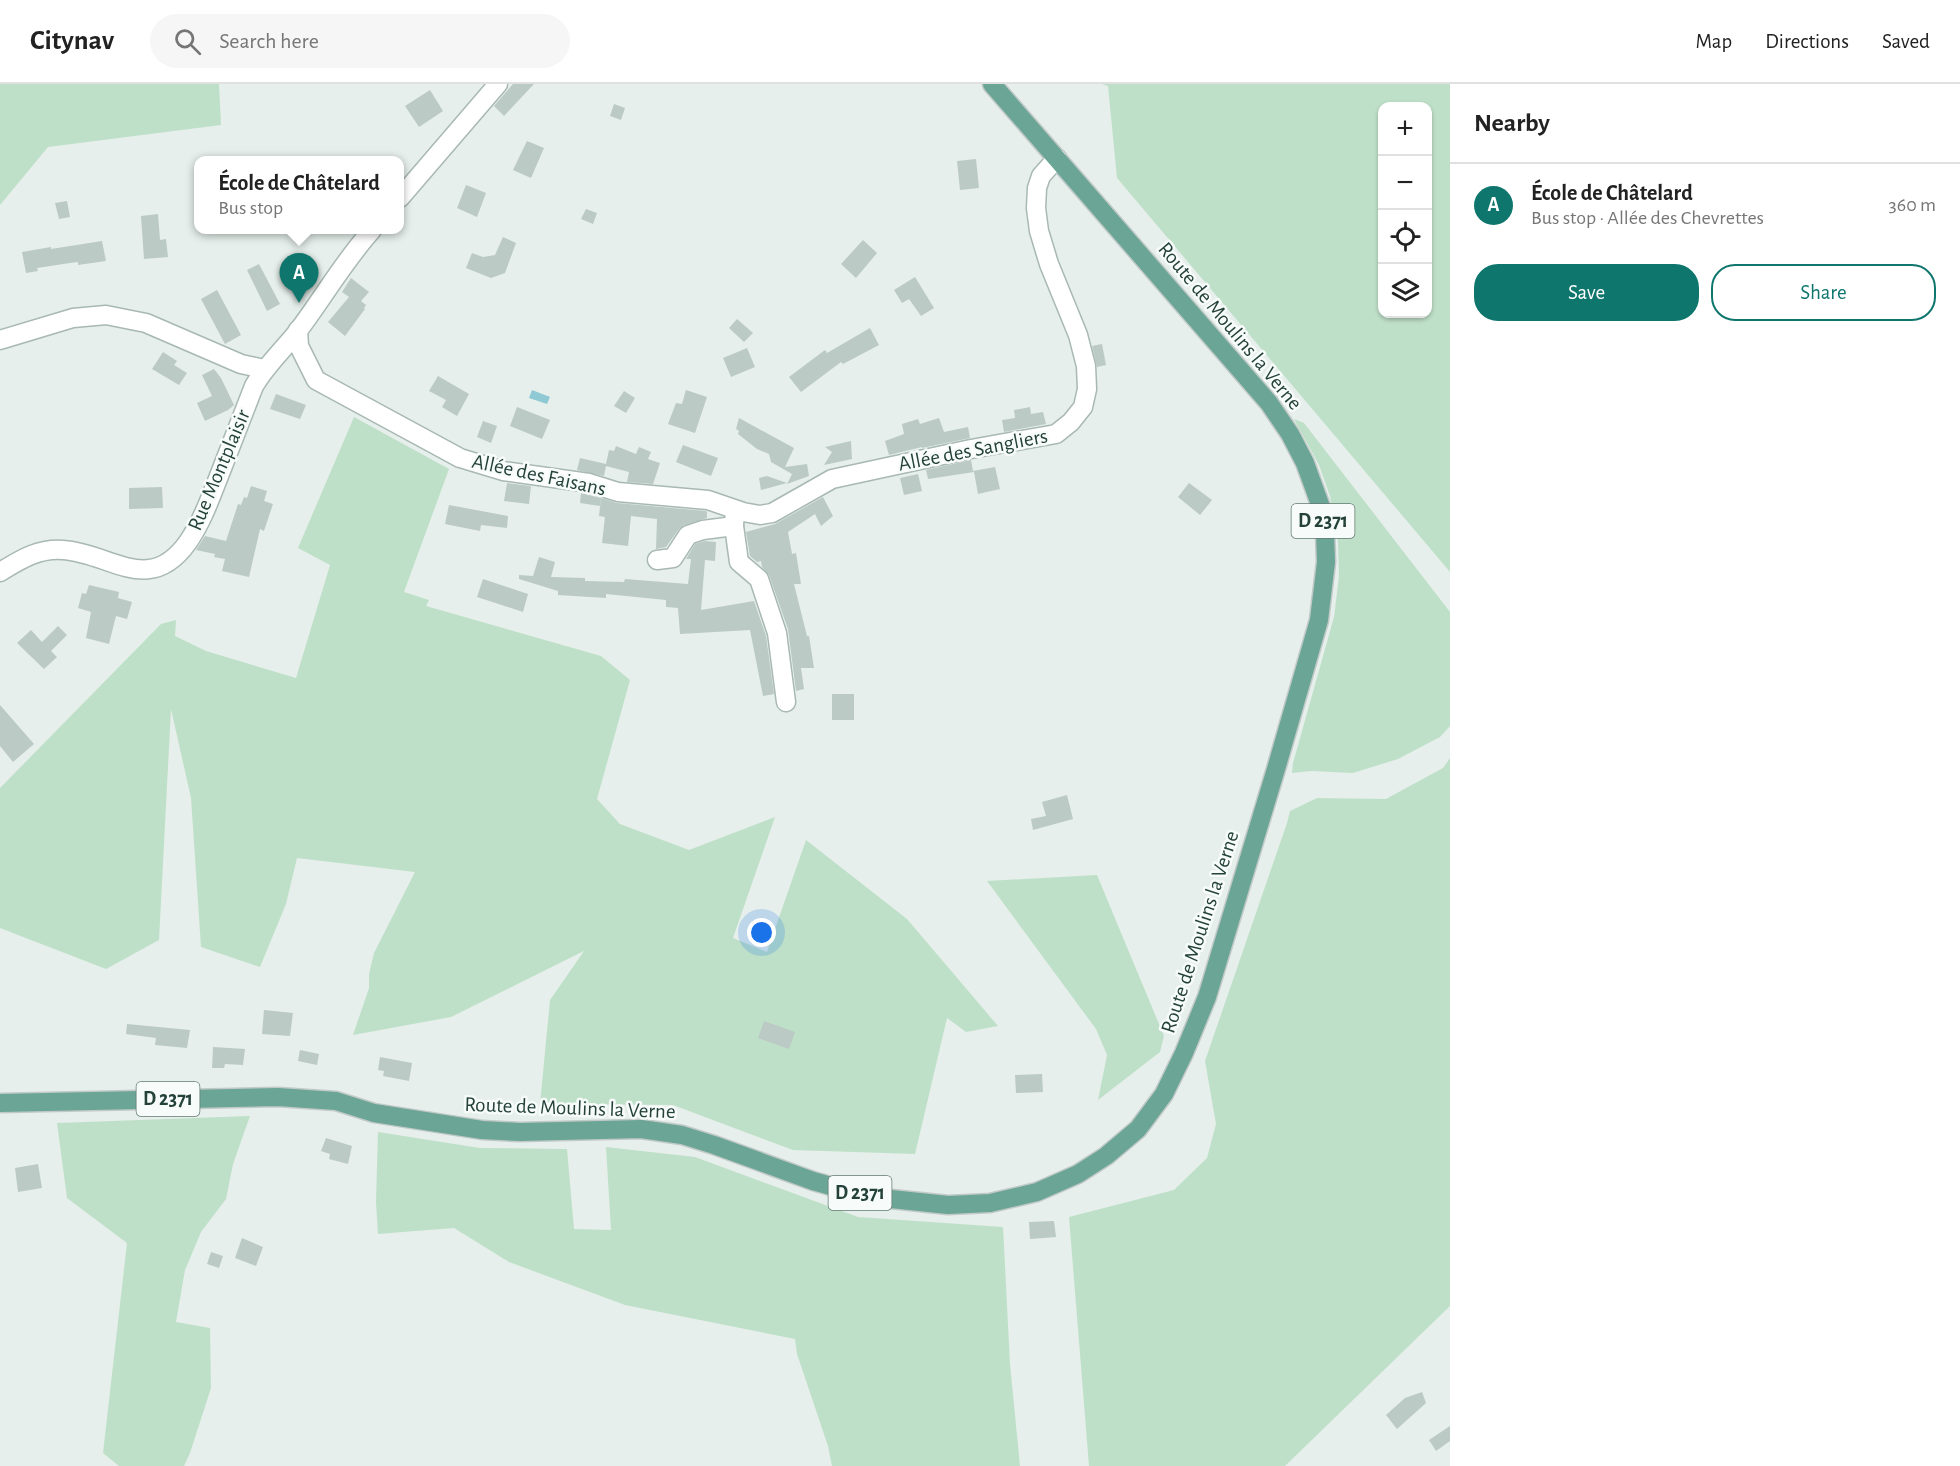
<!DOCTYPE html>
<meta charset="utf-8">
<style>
body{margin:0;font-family:"Alegreya Sans",sans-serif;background:#f6f6f6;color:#222}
.controls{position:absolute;right:18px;top:18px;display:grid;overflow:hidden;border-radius:12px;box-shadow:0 2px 4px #0004}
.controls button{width:54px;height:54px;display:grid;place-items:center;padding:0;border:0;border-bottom:2px solid #e0e0e0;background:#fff;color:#222;font:30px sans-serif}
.you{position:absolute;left:762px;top:849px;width:21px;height:21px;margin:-15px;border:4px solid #fff;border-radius:50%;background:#1a73e8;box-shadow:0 0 0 9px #1a73e833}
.badge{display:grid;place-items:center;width:39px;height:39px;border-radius:50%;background:#0f766e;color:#fff;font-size:20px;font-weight:700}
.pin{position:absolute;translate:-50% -50px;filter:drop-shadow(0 2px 3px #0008)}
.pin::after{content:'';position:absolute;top:32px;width:21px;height:18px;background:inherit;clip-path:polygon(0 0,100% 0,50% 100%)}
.popup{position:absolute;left:194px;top:72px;width:210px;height:78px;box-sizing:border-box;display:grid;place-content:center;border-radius:12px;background:#fff;filter:drop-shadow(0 2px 4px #0005);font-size:20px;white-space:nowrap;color:#767676}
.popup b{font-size:22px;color:#222}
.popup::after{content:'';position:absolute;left:50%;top:100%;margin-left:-12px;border:12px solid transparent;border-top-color:#fff}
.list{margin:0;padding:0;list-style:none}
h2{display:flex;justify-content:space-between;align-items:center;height:78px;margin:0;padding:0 24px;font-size:26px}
h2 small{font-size:20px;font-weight:400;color:#767676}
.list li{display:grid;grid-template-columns:39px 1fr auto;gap:18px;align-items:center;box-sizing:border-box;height:84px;padding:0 24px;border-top:2px solid #e0e0e0}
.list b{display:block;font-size:22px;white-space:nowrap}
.list p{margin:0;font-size:20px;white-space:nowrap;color:#767676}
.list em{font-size:20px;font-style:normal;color:#767676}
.actions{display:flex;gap:12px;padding:18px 24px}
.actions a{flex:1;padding:14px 0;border:2px solid #0f766e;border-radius:24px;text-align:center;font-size:21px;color:#0f766e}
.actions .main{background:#0f766e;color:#fff}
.icon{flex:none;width:33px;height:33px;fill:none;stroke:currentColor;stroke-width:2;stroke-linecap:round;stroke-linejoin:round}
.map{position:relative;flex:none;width:1450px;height:1382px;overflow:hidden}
header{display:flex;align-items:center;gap:36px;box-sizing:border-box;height:84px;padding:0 30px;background:#fff;border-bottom:2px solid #e0e0e0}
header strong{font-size:28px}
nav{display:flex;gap:33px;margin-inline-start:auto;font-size:21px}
.search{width:420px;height:54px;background:#f6f6f6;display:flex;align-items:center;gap:15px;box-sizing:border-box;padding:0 21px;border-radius:33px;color:#767676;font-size:22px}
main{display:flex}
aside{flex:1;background:#fff}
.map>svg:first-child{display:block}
</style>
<header>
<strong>Citynav</strong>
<div class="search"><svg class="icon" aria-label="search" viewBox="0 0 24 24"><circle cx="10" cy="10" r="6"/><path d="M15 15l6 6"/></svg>Search here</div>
<nav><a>Map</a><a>Directions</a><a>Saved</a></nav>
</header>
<main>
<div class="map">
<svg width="1450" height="1382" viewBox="0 0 1450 1382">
<rect width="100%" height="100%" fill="#e6efeb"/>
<g fill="#bfe0c8" fill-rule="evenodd">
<polygon points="0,0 219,0 221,41 48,63 0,121"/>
<path d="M1102,0h348v488l-333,-394 -9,-92zM1382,22h46v208h-46z"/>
<polygon points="354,333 449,385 404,508 429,516 426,522 601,572 630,596 597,715 620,740 689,766 775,733 733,854 767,868 806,756 907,835 998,942 966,948 947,934 915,1070 793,1066 673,1021 540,1020 550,916 584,867 451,933 353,951 369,904 369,890 374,869 415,788 297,774 286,820 260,883 201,863 191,714 171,625 159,856 106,885 0,844 0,704 161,540 176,536 175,552 206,567 296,594 330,481 298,464"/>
<polygon points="1294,335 1304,339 1450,528 1450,642 1440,653 1398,675 1353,689 1311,687 1292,689 1293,679 1334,533 1339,492 1338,458 1330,412 1319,381"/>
<polygon points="1450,674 1450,1222 1285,1382 1089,1382 1069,1133 1174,1106 1207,1074 1216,1040 1205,977 1287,739 1290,727 1317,714 1386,715 1443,684"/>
<polygon points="1097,791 1164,952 1160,968 1098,1016 1107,971 1096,945 987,797"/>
<polygon points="250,1032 233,1080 226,1115 201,1148 185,1186 176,1238 210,1244 211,1304 190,1369 184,1382 119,1382 103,1369 127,1159 67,1114 57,1039"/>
<polygon points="378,1048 480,1064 567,1065 574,1145 611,1146 606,1063 695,1073 858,1133 1003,1143 1010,1280 1020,1382 832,1382 828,1362 797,1270 795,1255 625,1221 509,1178 454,1144 378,1150 376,1118"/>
</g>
<polygon fill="#8ec9d4" points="532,306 550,313 547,320 529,314"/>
<g fill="#bbcac4">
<polygon points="513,0 534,0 504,32 494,22"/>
<polygon points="430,6 443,27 419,43 405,22"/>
<polygon points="614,20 625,24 621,36 610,32"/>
<polygon points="527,57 544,64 531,94 513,86"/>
<polygon points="976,75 979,104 960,106 957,77"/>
<polygon points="466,101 486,109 477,133 457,124"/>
<polygon points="67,117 70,133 59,135 55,119"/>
<polygon points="586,125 597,129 593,140 581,135"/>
<polygon points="158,130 160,156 166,155 168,173 144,175 141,132"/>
<polygon points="503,153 516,159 505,189 491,194 466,184 472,169 483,173 495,171"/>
<polygon points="863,156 877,169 856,194 841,180"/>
<polygon points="102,157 106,177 78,181 78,178 70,179 37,184 38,187 26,189 22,168 51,163 51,165"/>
<polygon points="259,180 280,220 267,227 247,186"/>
<polygon points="915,193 934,224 921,232 909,215 902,219 894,206"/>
<polygon points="351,194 369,208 361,217 366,221 364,224 365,225 345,252 328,238 349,213 342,208"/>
<polygon points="217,206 241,251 225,260 201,215"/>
<polygon points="737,235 753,249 744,258 729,244"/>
<polygon points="870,244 879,261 843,280 841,278 801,308 789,293 825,266 827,269"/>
<polygon points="1102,260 1106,281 1097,283 1092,262"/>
<polygon points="747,264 755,283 731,293 723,274"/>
<polygon points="163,268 177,277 174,281 187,289 179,301 152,285"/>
<polygon points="214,285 221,294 234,321 228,326 205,337 197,319 212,312 202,291"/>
<polygon points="438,292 469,310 457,332 442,323 446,316 429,307"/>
<polygon points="686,306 707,313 695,349 668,340 676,319 682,320"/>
<polygon points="624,307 635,314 626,329 614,322"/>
<polygon points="276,310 306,321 300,335 270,325"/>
<polygon points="517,323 550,336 542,355 510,342"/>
<polygon points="1030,323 1031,330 1043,328 1046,340 1004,348 1002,336 1015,334 1014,326"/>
<polygon points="739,334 794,364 785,383 807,380 809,392 787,400 792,390 771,378 769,370 757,365 738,350 739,347 736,345"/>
<polygon points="939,334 944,348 968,343 970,354 922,364 922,363 889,371 885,357 904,350 902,340 918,335 920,340"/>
<polygon points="483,337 497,342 491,359 477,353"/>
<polygon points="851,357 852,375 824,381 832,368 825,363"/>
<polygon points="683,361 718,374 711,392 676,378"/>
<polygon points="616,362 636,370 639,363 651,368 648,375 660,379 653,400 627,398 629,388 606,382 604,392 577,386 580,374 606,380 609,366 614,367"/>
<polygon points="971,376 973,387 995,383 1000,405 978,410 974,388 928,395 926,386"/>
<polygon points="918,390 922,407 904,411 900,394"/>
<polygon points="767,392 787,399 761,406 759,394"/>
<polygon points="507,399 531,402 529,420 504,417"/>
<polygon points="1189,399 1212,416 1200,431 1178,413"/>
<polygon points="251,402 267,407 264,417 273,420 264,447 260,445 249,493 222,487 225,475 214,473 215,470 196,466 205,452 226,457 238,420 241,421 244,413 247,414"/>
<polygon points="162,403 163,424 129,425 129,404"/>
<polygon points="581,409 601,414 600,422 580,419"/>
<polygon points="823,413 833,432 821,442 815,430 788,448 792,470 796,469 801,500 794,500 807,552 809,552 814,584 801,584 804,605 796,607 788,545 769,491 762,483 761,477 757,478 750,472 746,448 775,440"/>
<polygon points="601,414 617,419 706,427 707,428 707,434 684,441 679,445 666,463 656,465 657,435 631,432 628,462 602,459 605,433 599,432"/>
<polygon points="449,421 508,432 507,444 481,441 480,447 445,440"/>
<polygon points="705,457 716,458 715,477 705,476 701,526 754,517 766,552 774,610 763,612 750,546 680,550 678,524 666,523 666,516 606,510 606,514 558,511 558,507 519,495 519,491 533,492 539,473 555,478 551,493 585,494 585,497 624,498 625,495 688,500 691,475 686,475 695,460"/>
<polygon points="483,495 528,510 523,528 477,513"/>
<polygon points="89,501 119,508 118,514 132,518 127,535 116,532 109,560 86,554 91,528 78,524 82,509 86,510"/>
<polygon points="58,542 67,551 51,567 57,573 44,585 17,559 31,546 42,558"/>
<rect x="832" y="610" width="22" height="26"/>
<polygon points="0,621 34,660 13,678 0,662"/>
<polygon points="1067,711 1073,735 1033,746 1031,735 1046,732 1042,718"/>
<polygon points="264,926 293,929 290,952 262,950"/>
<polygon points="764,937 795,948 789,965 758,954"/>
<polygon points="127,940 190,946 187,964 155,961 156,954 126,950"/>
<polygon points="213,963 245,965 243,981 225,980 224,984 212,984"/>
<polygon points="300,966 319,970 317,981 298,977"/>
<polygon points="380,973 412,979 409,997 383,992 384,987 378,986"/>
<polygon points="1042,990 1043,1008 1016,1009 1015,991"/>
<polygon points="326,1054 352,1062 348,1080 329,1075 330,1070 321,1067"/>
<polygon points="38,1080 42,1104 18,1108 15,1084"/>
<polygon points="1054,1137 1056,1153 1030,1155 1029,1138"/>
<polygon points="242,1154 263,1163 256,1182 235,1174"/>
<polygon points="211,1168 223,1172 219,1184 207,1180"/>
<polygon points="1422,1308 1426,1319 1397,1345 1386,1331 1405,1314"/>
<polygon points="1450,1342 1450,1357 1436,1367 1429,1356"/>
</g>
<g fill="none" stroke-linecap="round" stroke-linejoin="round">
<defs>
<g id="minor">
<polyline points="400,114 498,0"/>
<polyline points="298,246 299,262 316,296 460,374 503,387 589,399 618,408 708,416 743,428 760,431 772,429 832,395 971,365 1056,350 1071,338 1083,323 1087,305 1086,282 1078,251 1049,180 1039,147 1036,124 1037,104 1041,92 1057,74"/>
<polyline points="0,256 73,234 106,231 146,239 241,280 264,285"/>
<polyline points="735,426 734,442 739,478 759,495 777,549 786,618"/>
<polyline points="657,476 673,474 688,451 703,446 734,442"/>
<path d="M0,488c20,-12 38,-24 63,-22 48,3 86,47 125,-8 15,-22 23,-46 33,-71 11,-28 22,-57 33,-85 12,-21 29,-36 44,-55 25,-33 46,-70 74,-101"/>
</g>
<polyline id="major" points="0,1019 278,1013 336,1017 374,1029 482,1046 520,1048 641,1045 682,1051 714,1061 813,1097 845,1106 891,1115 948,1121 990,1119 1037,1108 1078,1090 1106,1072 1138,1045 1164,1010 1184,969 1207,913 1276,685 1319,536 1326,478 1325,448 1321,423 1305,379 1290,350 1269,319 992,0"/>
</defs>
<use href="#minor" stroke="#a8b8b2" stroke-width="21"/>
<use href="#major" stroke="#c2cac8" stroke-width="21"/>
<use href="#minor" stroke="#fff" stroke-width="18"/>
<use href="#major" stroke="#6aa596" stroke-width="18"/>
</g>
<g text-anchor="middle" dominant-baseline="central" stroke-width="5" stroke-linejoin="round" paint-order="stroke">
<g fill="#f7fbf9" stroke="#637a73" stroke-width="1.5">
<rect x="1291.5" y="420" width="63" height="34" rx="4.5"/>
<rect x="136.5" y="998" width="63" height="34" rx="4.5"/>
<rect x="828.5" y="1092" width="63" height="34" rx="4.5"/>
</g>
<g font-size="20" font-weight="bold" fill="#24423a">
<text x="1323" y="437">D 2371</text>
<text x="168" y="1015">D 2371</text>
<text x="860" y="1109">D 2371</text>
</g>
<g font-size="21" fill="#24423a" stroke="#f7fbf9">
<text transform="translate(1230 242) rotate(50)">Route de Moulins la Verne</text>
<text transform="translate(973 366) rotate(-11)">Allée des Sangliers</text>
<text transform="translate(219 386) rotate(-67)">Rue Montplaisir</text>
<text transform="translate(539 391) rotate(12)">Allée des Faisans</text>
<text transform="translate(1200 848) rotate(-72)">Route de Moulins la Verne</text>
<text transform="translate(570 1024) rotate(2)">Route de Moulins la Verne</text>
</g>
</g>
</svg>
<div class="controls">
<button>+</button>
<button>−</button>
<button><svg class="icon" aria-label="locate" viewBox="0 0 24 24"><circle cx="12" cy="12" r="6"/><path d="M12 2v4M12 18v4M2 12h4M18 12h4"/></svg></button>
<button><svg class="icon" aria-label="layers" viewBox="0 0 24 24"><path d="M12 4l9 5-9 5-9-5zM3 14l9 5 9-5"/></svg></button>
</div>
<div class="you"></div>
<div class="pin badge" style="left:299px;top:219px">A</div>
<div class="popup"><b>École de Châtelard</b>Bus stop</div>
</div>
<aside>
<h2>Nearby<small></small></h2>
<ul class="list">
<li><span class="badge">A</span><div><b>École de Châtelard</b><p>Bus stop · Allée des Chevrettes</p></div><em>360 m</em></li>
</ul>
<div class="actions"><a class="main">Save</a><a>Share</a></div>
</aside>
</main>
